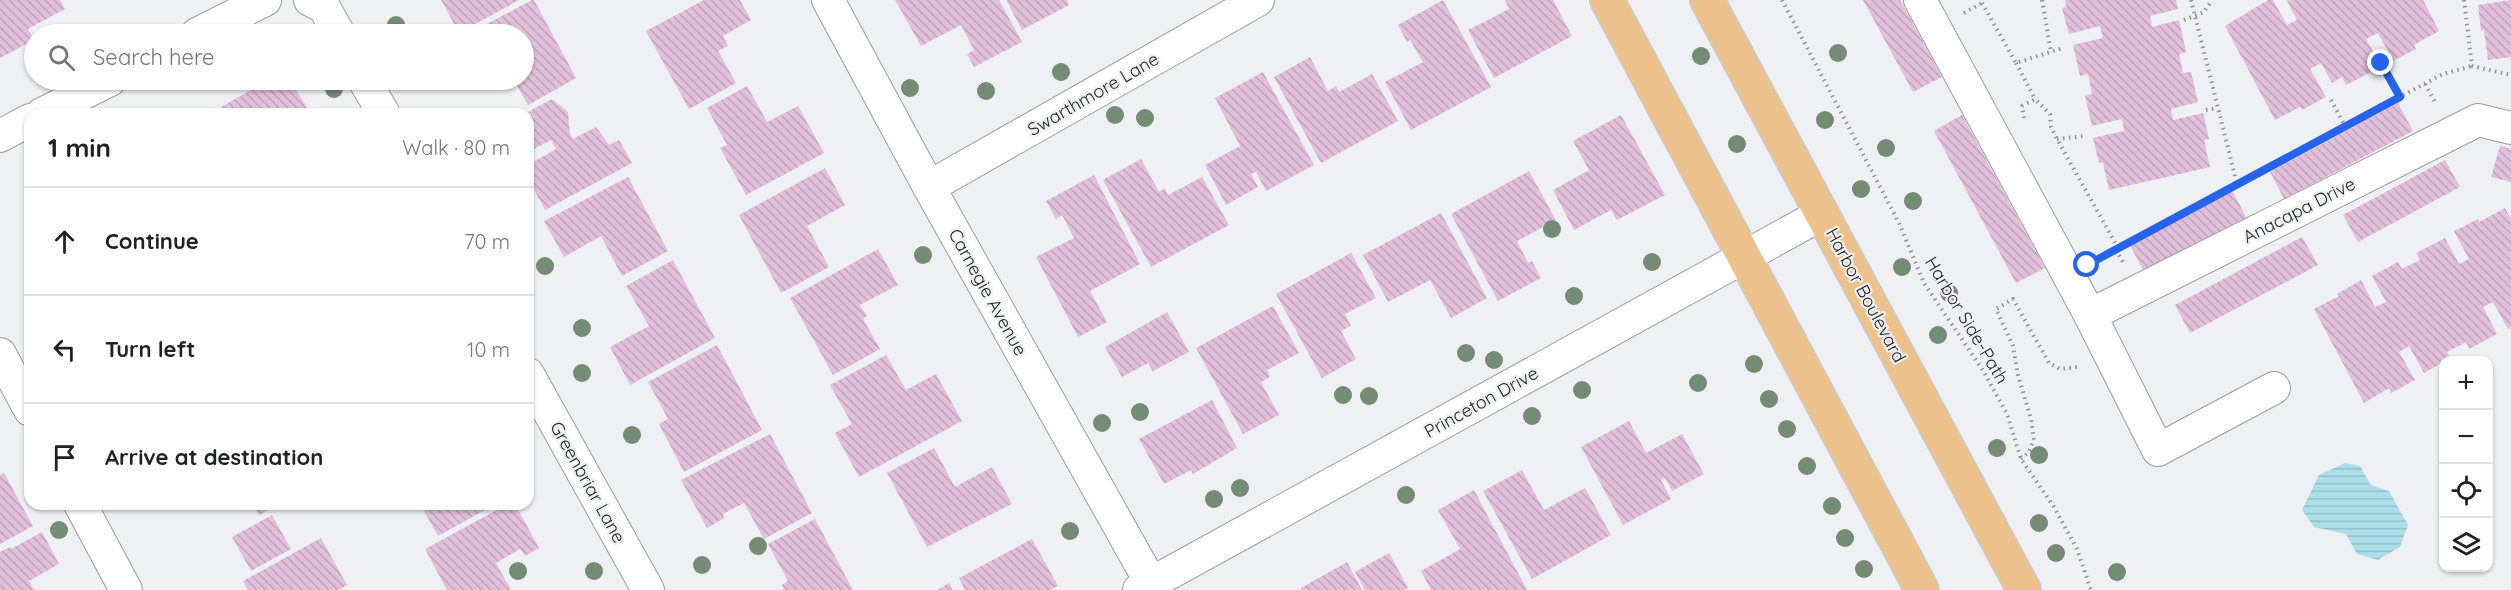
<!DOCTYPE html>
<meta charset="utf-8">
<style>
body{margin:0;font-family:Quicksand,sans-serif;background:#f6f6f6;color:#202124}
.controls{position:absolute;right:18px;bottom:18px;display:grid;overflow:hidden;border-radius:12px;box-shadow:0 2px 4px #0004}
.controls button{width:54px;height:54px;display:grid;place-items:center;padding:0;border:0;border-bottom:2px solid #e0e0e0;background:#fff;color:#202124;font:30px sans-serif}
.stop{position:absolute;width:18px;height:18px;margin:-14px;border:4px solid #2563eb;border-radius:50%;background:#fff}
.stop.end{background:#2563eb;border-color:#fff;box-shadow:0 2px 6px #0008}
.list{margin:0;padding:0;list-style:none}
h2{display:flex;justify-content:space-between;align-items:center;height:78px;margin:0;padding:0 24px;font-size:26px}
h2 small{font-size:20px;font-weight:400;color:#757577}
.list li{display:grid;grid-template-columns:39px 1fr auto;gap:18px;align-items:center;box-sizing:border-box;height:108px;padding:0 24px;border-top:2px solid #e0e0e0}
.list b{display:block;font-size:22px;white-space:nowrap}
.list em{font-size:20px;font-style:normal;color:#757577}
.icon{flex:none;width:33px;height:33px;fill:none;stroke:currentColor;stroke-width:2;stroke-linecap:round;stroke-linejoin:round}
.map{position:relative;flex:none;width:2511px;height:590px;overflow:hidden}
.search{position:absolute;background:#fff;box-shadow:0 2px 4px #0004;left:24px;top:24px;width:510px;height:66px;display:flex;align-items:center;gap:15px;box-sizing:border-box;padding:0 21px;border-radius:33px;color:#757577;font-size:22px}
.panel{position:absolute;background:#fff;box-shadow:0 2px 4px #0004;left:24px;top:108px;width:510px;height:402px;border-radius:18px}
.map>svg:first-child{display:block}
</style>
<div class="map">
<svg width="2511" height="590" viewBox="0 0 2511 590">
<defs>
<pattern id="water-rules" width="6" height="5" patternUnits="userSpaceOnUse" patternTransform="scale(1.5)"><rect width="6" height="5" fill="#abdee9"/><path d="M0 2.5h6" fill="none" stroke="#93bec8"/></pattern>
<pattern id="building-back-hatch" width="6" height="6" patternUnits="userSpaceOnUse" patternTransform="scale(1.5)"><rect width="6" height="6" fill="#e2bfda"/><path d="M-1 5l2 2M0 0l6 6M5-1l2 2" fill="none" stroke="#c2a4bb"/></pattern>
</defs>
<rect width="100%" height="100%" fill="#eff0f4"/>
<polygon fill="url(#water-rules)" points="2345,463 2360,466 2371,485 2389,491 2408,525 2400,547 2378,560 2357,554 2346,534 2314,527 2302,510 2319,475"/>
<g fill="url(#building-back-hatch)">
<polygon points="0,0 60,0 65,9 28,29 34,40 0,58"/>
<polygon points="441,0 519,0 459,33"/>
<polygon points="532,0 534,0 576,78 528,105 514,80 524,80 524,34 468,34"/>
<polygon points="704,0 740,0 751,20 723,36 728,46 718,51 736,83 689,109 646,31"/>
<polygon points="895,0 999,0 1022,42 974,67 967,54 974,50 961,25 921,46"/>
<polygon points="1006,0 1067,0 1069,5 1022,30"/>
<polygon points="1443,0 1491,87 1411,130 1385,82 1423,62 1410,40 1407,42 1398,25"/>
<polygon points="1505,0 1553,0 1572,36 1494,78 1468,30 1509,9"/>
<polygon points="1863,0 1900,0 1942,77 1913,92"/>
<polygon points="2065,0 2176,0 2178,9 2150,16 2152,27 2179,20 2186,52 2179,54 2183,73 2191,72 2198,102 2171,109 2173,120 2203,113 2209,139 2204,140 2210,167 2109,190 2103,163 2099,163 2093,138 2124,131 2122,119 2092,126 2085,96 2092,94 2088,74 2080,76 2073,45 2103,38 2100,26 2069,34 2062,8 2066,7"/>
<polygon points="2268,0 2273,0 2287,25 2297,20 2287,1 2289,0 2423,0 2439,31 2414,45 2416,49 2393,61 2378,33 2366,39 2377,59 2367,64 2371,72 2346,85 2342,77 2332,83 2321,63 2310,69 2326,97 2302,110 2300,107 2275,120 2225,26"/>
<polygon points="2511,0 2511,57 2488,60 2484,30 2481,31 2478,5"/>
<polygon points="1310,57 1328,91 1336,86 1339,92 1372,74 1398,121 1321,163 1274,77"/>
<polygon points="1263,72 1314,165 1266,191 1256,172 1251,174 1258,187 1226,205 1205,165 1240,146 1215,98"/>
<polygon points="268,80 290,80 311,114 209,114"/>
<polygon points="464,80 479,80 467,86"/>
<polygon points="747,86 767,122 798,106 824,153 746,195 720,148 727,145 707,108"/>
<polygon points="552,99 568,112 570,134 573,139 596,127 609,145 619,140 632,163 545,210 528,178 528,165 556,149 551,140 528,152 528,114 524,114"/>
<polygon points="2398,103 2413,131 2284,199 2270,172"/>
<polygon points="1621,115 1665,195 1617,220 1611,210 1574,230 1553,190 1589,170 1573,141"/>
<polygon points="1962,115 2045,268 2016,283 1934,131"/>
<polygon points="2500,146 2511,149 2511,182 2491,177"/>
<polygon points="1141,159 1159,192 1165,188 1168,195 1202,177 1229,225 1151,267 1103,180"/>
<polygon points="2445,160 2460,187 2358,242 2343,215"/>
<polygon points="825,168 845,205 807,226 829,267 781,293 739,215"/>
<polygon points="1529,171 1556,220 1517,241 1528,263 1532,261 1541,278 1498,301 1451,214"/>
<polygon points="1094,175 1140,264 1090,291 1107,322 1078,337 1036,257 1074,238 1062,215 1056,219 1046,201"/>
<polygon points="628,177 668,251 622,276 601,236 564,257 544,221"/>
<polygon points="2232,190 2247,219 2145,274 2130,245"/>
<polygon points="2505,208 2511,219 2511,328 2508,329 2493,302 2483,307 2497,334 2469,349 2466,342 2447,352 2451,358 2424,373 2409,346 2399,352 2415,380 2391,393 2389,388 2364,403 2314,309 2339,296 2337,294 2361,280 2375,307 2386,302 2372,276 2398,262 2402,269 2420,260 2416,253 2445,238 2459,264 2469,259 2454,231 2478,219 2479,222"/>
<polygon points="1441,213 1487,298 1451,318 1430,280 1388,302 1363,255"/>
<polygon points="2302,237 2318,265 2190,333 2175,305"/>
<polygon points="878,249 898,285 860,305 867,316 863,319 880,349 833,375 790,298"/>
<polygon points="1351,253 1376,298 1345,314 1351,326 1341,331 1356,359 1322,378 1276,294"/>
<polygon points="673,260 715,338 630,385 610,347 649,326 626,286"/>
<polygon points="1273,306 1299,353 1267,370 1270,377 1261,382 1279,415 1243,434 1196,348"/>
<polygon points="1167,312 1189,352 1153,371 1148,363 1122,377 1105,347"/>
<polygon points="717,345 762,430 684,472 659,424 668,419 648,382"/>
<polygon points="886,355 906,390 936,374 962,421 859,477 835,433 852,424 830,385"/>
<polygon points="1212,400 1237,448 1193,474 1191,470 1164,484 1139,439"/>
<polygon points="1629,421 1646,453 1682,434 1704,474 1672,491 1665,478 1661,480 1671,499 1623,525 1581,447"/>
<polygon points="770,434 812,513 764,539 744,503 723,514 724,518 707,528 681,480"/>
<polygon points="934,448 955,487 992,467 1012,504 927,547 887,473"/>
<polygon points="1522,470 1544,510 1585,488 1611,535 1532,579 1483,491"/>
<polygon points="4,473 33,526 0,544 0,475"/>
<polygon points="1474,490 1527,590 1431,590 1421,571 1460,549 1438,510"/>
<polygon points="252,504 280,504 259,515"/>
<polygon points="420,504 496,504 438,536"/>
<polygon points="508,504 515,504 539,548 525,556 520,549 496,563 511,590 447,590 425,549"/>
<polygon points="272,515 291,549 251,571 232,537"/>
<polygon points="815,519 853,590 784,590 782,585 788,581 768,544"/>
<polygon points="42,532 59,564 29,581 34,590 0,590 0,552 10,547 11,549"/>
<polygon points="321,538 347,585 338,590 248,590 243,581"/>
<polygon points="1032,539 1058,586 1050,590 965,590 959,578"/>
<polygon points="1389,553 1408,588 1403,590 1365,590 1355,572"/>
<polygon points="1347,562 1362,590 1301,590 1301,588"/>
<polygon points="949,583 953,590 937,590"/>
</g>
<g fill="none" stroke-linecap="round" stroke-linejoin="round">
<defs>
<g id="minor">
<polyline points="310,0 324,7 339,34"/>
<polyline points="828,0 929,187 1151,583"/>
<polyline points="1920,0 2090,315 2158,450 2274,388"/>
<polyline points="197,34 265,0"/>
<polyline points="364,80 384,114"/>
<polyline points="42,114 110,80"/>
<polyline points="0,136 30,120"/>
<polyline points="929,187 1258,0"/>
<polyline points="2090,315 2478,120 2511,128"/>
<polyline points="0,354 30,410"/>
<polyline points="528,374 648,590"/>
<polyline points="80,504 126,590"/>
<polyline points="1139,590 1822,214"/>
</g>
<g id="primary">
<polyline points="1607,0 1922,590"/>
<polyline points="1707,0 2024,590"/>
</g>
</defs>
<use href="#minor" stroke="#9c9ca1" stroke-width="34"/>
<use href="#primary" stroke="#cacacb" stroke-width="36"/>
<g stroke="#919295" stroke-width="4" stroke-dasharray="1.5 4.5" stroke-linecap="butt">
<polyline points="1782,0 1899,223 1924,283 1984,372 2007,414 2021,459 2054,507 2077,549 2091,590"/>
<polyline points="2042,0 2051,52"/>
<polyline points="2191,0 2237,184 2443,74 2472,66"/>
<polyline points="2464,0 2472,66 2511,75"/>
<polyline points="1982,3 2016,63 2063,48"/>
<polyline points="1964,13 1982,3 1982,0"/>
<polyline points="2184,20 2204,12 2212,0"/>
<polyline points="2016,63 2035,99"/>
<polyline points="2381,63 2401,97"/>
<polyline points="2425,84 2436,104"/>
<polyline points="2331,100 2345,126"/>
<polyline points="2206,110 2217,108"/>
<polyline points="2024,118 2022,106 2035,99 2050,114 2051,127 2057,139 2118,248"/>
<polyline points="2057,139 2086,136"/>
<polyline points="2116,250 2123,262"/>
<polyline points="2098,259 2237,184"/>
<polyline points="2021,459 2029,452 2034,440 2031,419 2018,375 2013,346 1996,309 2013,299 2049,363 2060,369 2077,367"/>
</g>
<use href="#minor" stroke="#fff" stroke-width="32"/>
<use href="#primary" stroke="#ecc18b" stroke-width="33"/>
</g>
<g fill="#748b74">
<circle cx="396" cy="25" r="9"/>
<circle cx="1838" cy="53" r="9"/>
<circle cx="1701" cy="56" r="9"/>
<circle cx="1061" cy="72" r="9"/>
<circle cx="910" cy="88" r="9"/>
<circle cx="334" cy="89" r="9"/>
<circle cx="986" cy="91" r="9"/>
<circle cx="1115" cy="115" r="9"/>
<circle cx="1145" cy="118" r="9"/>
<circle cx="1825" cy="120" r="9"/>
<circle cx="1737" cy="144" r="9"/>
<circle cx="1886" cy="148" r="9"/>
<circle cx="1861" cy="189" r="9"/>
<circle cx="1913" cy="201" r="9"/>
<circle cx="1552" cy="229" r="9"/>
<circle cx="923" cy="255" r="9"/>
<circle cx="1652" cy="262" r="9"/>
<circle cx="545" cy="266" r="9"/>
<circle cx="1902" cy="267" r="9"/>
<circle cx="1949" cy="293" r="9"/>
<circle cx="1574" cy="296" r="9"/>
<circle cx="582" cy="328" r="9"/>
<circle cx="1938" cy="335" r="9"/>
<circle cx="1466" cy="353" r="9"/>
<circle cx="1494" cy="360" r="9"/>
<circle cx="1754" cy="364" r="9"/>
<circle cx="582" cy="373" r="9"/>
<circle cx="1698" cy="383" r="9"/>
<circle cx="1582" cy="390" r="9"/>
<circle cx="1343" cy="395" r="9"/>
<circle cx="1369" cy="396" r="9"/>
<circle cx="1769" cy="399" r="9"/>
<circle cx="1140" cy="412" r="9"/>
<circle cx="1532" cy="416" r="9"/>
<circle cx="1102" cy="423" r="9"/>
<circle cx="1787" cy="429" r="9"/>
<circle cx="632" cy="435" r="9"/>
<circle cx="1997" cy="448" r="9"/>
<circle cx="2039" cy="455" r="9"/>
<circle cx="1807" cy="466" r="9"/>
<circle cx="1240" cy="488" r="9"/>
<circle cx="1406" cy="495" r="9"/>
<circle cx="1214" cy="499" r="9"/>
<circle cx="1832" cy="506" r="9"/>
<circle cx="2039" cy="523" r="9"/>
<circle cx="59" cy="530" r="9"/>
<circle cx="1070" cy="531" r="9"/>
<circle cx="1845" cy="538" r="9"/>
<circle cx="758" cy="546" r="9"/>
<circle cx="2056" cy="553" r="9"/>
<circle cx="702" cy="565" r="9"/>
<circle cx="1864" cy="569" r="9"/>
<circle cx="518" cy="571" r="9"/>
<circle cx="594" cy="571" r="9"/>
<circle cx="2117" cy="572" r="9"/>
</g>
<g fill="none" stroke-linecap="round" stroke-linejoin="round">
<polyline stroke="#2563eb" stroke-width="8" points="2087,265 2400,97 2381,63"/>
</g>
<g text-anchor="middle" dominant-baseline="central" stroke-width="4.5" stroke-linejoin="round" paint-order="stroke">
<g font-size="18" fill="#242426" stroke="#eff0f4">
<text transform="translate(1093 94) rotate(-30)">Swarthmore Lane</text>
<text transform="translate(2299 210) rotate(-27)">Anacapa Drive</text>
<text transform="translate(988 292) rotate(61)">Carnegie Avenue</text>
<text transform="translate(1866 295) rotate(62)">Harbor Boulevard</text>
<text transform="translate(1967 320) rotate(59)">Harbor Side-Path</text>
<text transform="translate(1481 402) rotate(-29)">Princeton Drive</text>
<text transform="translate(588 482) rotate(61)">Greenbriar Lane</text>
</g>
</g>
</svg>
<div class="controls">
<button>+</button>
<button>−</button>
<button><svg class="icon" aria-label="locate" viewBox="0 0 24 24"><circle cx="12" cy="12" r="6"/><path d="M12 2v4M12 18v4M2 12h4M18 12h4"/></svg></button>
<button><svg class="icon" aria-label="layers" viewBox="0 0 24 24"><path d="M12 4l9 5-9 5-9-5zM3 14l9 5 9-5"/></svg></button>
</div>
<div class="stop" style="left:2087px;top:265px"></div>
<div class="stop end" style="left:2381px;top:63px"></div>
<div class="search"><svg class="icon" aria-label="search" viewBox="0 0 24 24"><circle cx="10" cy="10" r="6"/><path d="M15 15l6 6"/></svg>Search here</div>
<section class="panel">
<h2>1 min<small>Walk · 80 m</small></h2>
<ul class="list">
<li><svg class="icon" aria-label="ahead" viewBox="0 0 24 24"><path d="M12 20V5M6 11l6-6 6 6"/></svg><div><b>Continue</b></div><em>70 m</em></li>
<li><svg class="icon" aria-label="left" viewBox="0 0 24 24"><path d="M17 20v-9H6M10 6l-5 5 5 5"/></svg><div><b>Turn left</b></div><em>10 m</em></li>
<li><svg class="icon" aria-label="arrive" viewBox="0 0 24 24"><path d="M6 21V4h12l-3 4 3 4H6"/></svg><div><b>Arrive at destination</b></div></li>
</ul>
</section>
</div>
